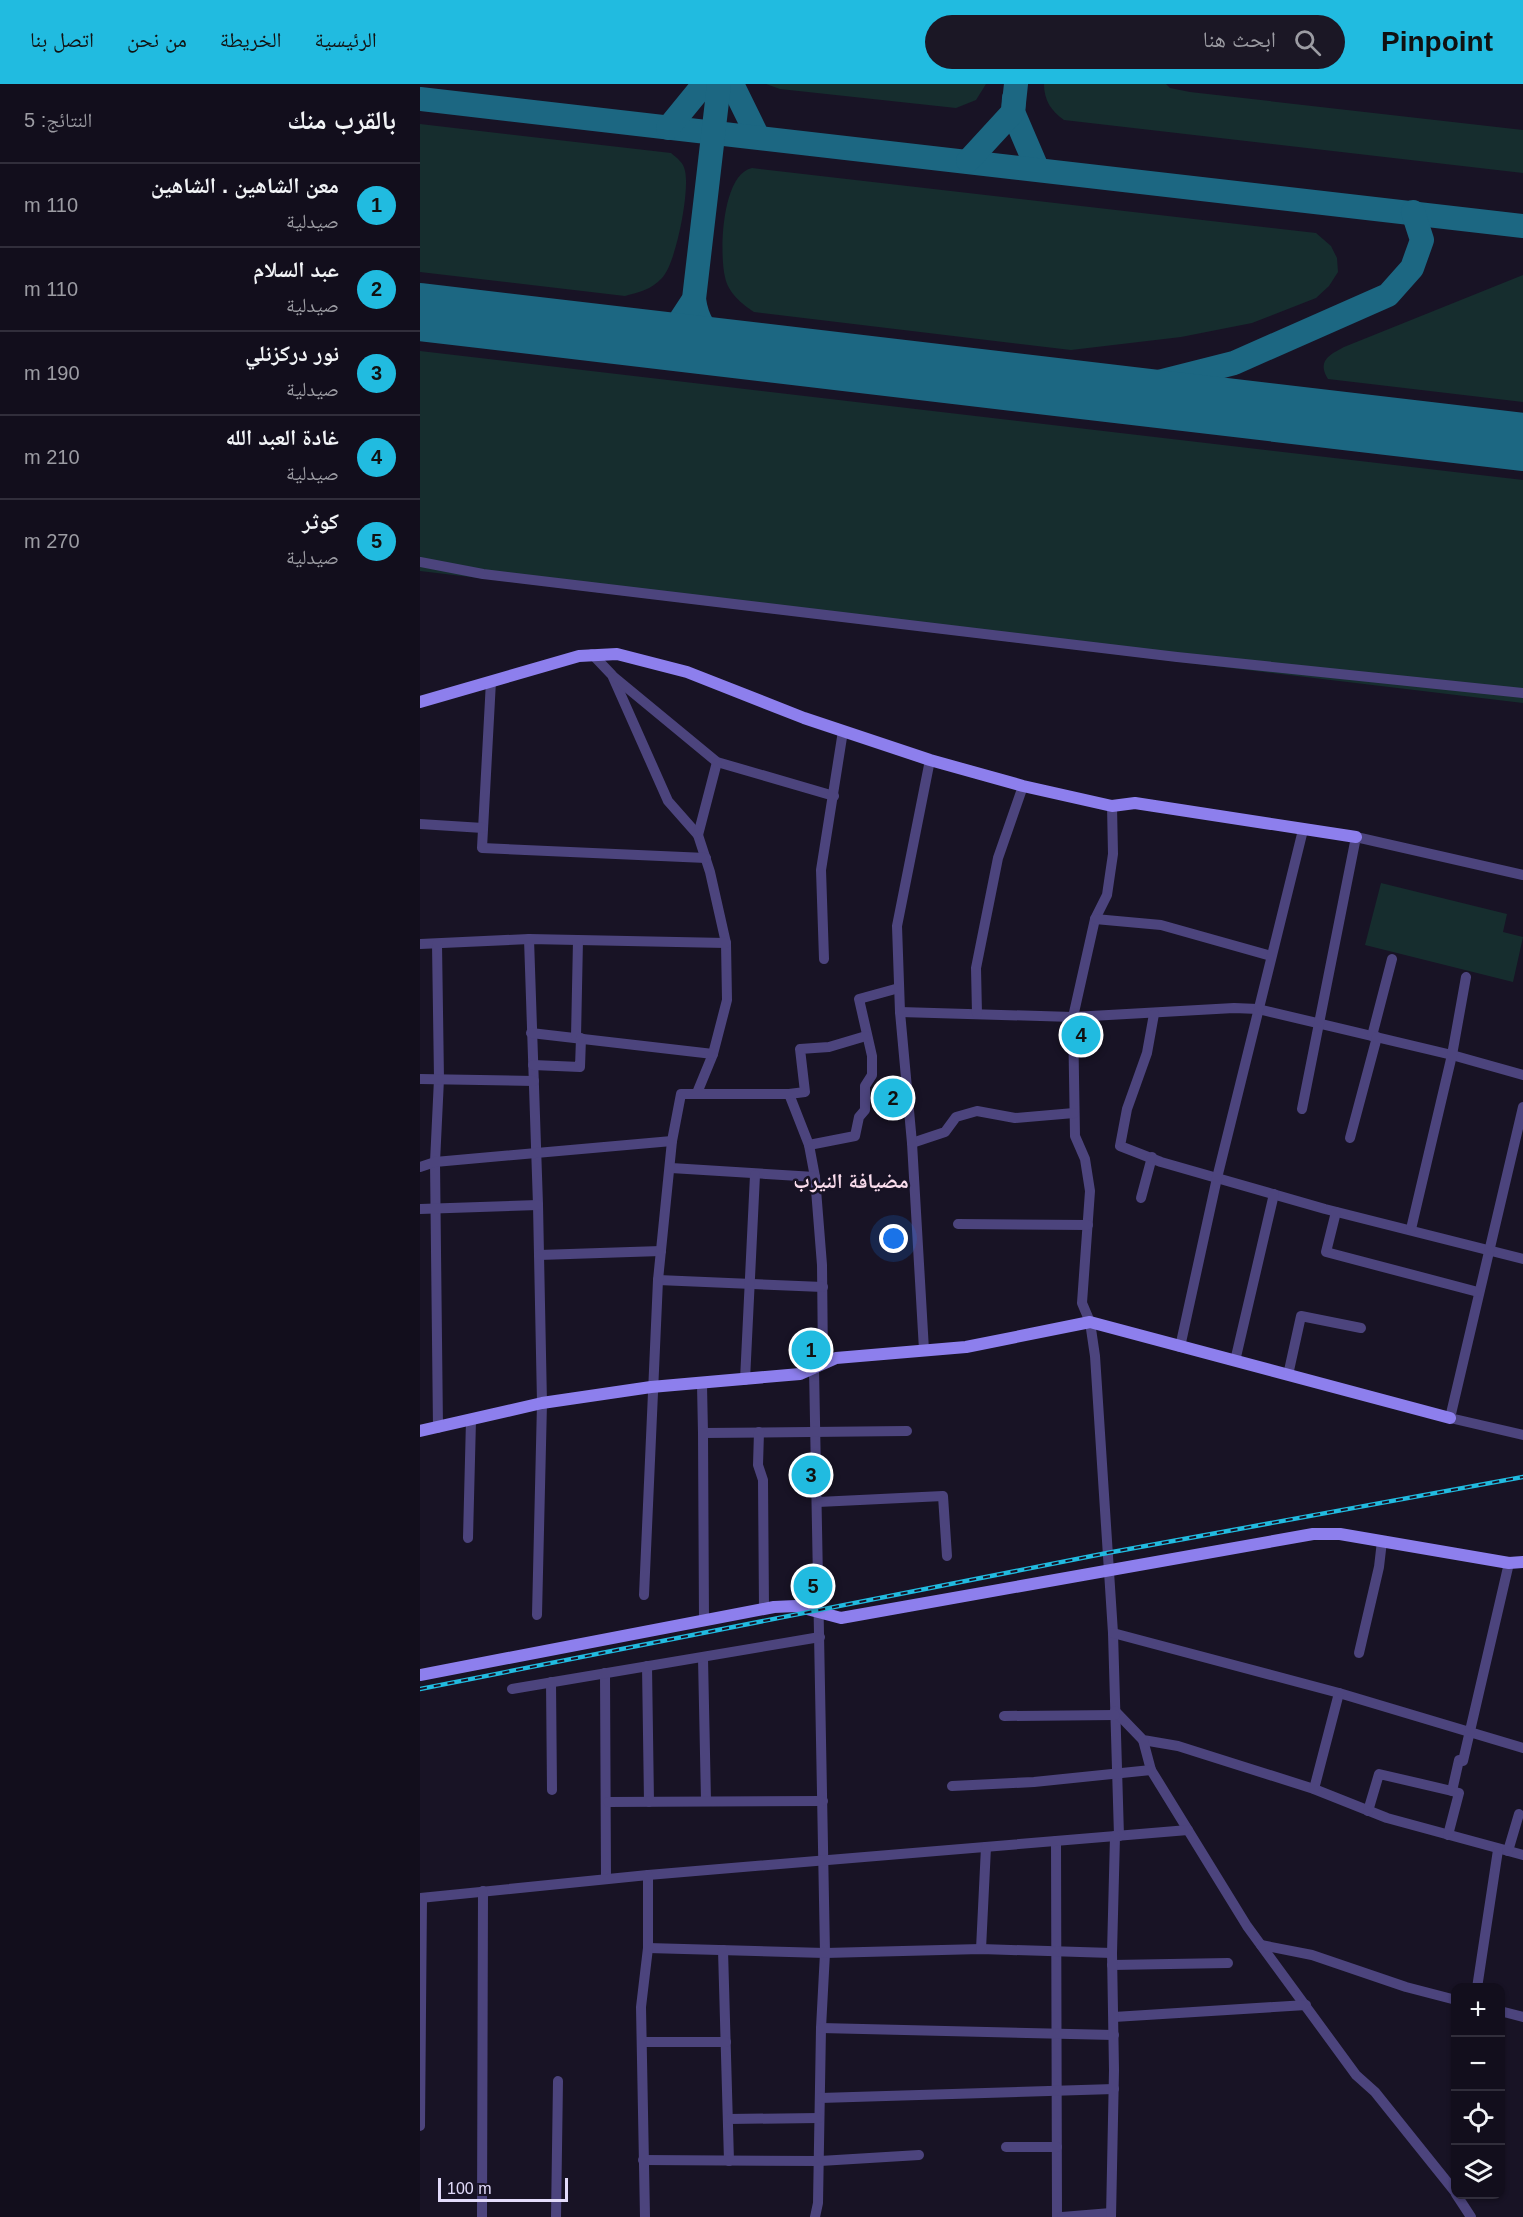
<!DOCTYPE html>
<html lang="ar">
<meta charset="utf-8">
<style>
body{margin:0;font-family:Arial,"Noto Naskh Arabic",sans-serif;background:#1b1725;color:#f1f3f6;direction:rtl}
.controls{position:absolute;right:18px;bottom:18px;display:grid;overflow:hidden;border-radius:12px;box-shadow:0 2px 4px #0004}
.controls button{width:54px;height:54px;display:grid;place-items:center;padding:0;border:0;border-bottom:2px solid #312e3b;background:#120e1c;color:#f1f3f6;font:30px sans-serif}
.scale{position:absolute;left:18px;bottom:15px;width:130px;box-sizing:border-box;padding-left:6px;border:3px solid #e2dbfa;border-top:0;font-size:16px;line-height:21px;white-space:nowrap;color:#e2dbfa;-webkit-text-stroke:4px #181325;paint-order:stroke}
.you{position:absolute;left:474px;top:1155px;width:21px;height:21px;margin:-15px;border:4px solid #fff;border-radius:50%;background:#1a73e8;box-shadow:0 0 0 9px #1a73e833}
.badge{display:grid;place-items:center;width:39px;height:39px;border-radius:50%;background:#21bbe0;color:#111;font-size:20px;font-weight:700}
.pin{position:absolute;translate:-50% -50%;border:3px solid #fff;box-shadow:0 2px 6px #0006}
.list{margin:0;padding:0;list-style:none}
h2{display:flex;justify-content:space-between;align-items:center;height:78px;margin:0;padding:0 24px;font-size:26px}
h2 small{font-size:20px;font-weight:400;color:#9c9ca3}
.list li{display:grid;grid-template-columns:39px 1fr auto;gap:18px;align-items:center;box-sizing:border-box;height:84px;padding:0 24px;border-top:2px solid #312e3b}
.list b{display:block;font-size:22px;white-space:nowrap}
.list p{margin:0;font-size:20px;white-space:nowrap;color:#9c9ca3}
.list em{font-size:20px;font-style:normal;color:#9c9ca3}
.icon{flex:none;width:33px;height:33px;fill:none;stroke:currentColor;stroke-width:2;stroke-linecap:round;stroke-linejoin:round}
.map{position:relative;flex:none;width:1103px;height:2133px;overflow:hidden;direction:ltr}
header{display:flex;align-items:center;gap:36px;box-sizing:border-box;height:84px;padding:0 30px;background:#21bbe0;color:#111}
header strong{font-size:28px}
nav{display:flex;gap:33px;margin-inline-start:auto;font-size:21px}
.search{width:420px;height:54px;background:#1b1725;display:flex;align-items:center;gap:15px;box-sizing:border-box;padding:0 21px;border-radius:33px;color:#9c9ca3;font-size:22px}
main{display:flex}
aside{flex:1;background:#120e1c}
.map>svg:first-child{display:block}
</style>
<header>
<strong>Pinpoint</strong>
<div class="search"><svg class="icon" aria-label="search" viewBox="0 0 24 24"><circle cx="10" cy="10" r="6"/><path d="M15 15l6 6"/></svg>ابحث هنا</div>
<nav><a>الرئيسية</a><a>الخريطة</a><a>من نحن</a><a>اتصل بنا</a></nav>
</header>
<main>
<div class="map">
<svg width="1103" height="2133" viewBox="0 0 1103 2133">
<rect width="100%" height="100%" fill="#181325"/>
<g fill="#162d2e">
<polygon points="346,0 566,0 556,16 536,24 360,5"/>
<path d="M624,0h122l4,4 20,4 333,38v43l-459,-53c-13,-9 -20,-20 -20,-36z"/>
<path d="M0,40l251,29c6,5 13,10 14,18 5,20 -9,93 -23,107 -11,12 -23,14 -37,18l-205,-24z"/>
<path d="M332,84l564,65 15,13 6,12 1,14 -9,14 -13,12 -64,25 -71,14 -110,13 -317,-38c-12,-8 -26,-19 -29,-35 -6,-25 -3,-103 27,-109z"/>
<path d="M1103,191v127l-195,-23c-11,-18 1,-24 16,-32z"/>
<polygon points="0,267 1103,396 1103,619 0,487"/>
<polygon points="961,799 1087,830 1083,848 1103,853 1093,898 945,861"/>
</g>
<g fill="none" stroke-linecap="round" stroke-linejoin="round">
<g stroke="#1c6782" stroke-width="24">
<polyline points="312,0 338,53"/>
<polyline points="594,14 593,28 617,84"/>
<polyline points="0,15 1103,142"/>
<polyline points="593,28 548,77 593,28 596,0"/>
<polyline points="248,44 284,0"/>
<path d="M274,215c3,23 12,33 29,49"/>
<polyline points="230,255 257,241 274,215 299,0"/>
<polyline points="673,307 735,299 814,279 968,211 992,184 1002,156 993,128"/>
</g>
<polyline stroke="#1c6782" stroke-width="58" points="0,228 1103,358"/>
<g stroke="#4c447d" stroke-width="10">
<polyline points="0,478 63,490 757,573 1103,609"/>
<polyline points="172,570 192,591 248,717 278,751 290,788 306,859 307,916 293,970 277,1009"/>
<polyline points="194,593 297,678 414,712"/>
<polyline points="71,597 62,764 286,774"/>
<polyline points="692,722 693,770 687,811 675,835 653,933 655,1052 665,1075 670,1107 662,1219 670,1238 675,1272 693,1549 699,1752"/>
<polyline points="0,740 63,744"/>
<polyline points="278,751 297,678"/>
<polyline points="675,835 741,841 851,872"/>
<polyline points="109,855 118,1121 122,1319 117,1531"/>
<polyline points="0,860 109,855 306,859"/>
<polyline points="17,860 19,995 15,1078 18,1344"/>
<polyline points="404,875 401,786 423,647"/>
<polyline points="480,928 653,933 814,924 838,925 1032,971 1103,991"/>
<polyline points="557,930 556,884 578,774 603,702"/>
<polyline points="734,930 727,969 707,1025 700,1062 741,1078 905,1125 1103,1175"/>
<polyline points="111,949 293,970"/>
<polyline points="952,952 972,875"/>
<polyline points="156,953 158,856"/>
<polyline points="113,981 160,983 161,954"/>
<polyline points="0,995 114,997"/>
<polyline points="369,1010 389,1061 395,1093 402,1181 403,1279"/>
<polyline points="1103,1023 1030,1334 1103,1351"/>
<polyline points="882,1025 936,753 1103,791"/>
<polyline points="930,1054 957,953"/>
<polyline points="492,1059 525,1048 536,1033 557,1027 595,1034 654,1029"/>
<polyline points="389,1061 435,1052 439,1033 445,1026 445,1002 452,991 452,972 439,915 479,904"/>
<polyline points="0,1083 15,1078 252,1057"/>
<polyline points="251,1084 395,1093"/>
<polyline points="721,1114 732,1073"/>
<polyline points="0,1125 118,1121"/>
<polyline points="916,1128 906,1168 1058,1208"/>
<polyline points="538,1140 668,1141"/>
<polyline points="991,1145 1032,971 1046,893"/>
<polyline points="119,1171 241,1167"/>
<polyline points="238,1196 403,1203"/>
<polyline points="760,1263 797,1094 883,746"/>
<polyline points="504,1266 492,1059 480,928 477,842 510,676"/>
<polyline points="815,1277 854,1110"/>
<polyline points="394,1284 405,1869 401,1944 398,2119 395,2133"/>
<polyline points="868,1291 881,1232 941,1244"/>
<polyline points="325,1296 335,1091"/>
<polyline points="282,1301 283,1349 487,1347"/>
<polyline points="339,1348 338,1381 343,1396 344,1525"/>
<polyline points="283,1349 284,1537"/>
<polyline points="398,1418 523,1412 527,1472"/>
<polyline points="48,1454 51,1336"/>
<polyline points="224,1511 238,1196 252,1057 261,1010 369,1010 385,1008 380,965 409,963 446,952"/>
<polyline points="693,1549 919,1609 1103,1664"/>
<polyline points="939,1569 959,1483 962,1457"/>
<polyline points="283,1574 286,1717"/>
<polyline points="227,1582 229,1718"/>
<polyline points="185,1589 186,1795"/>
<polyline points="131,1598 132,1706"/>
<polyline points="92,1605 400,1553"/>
<polyline points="695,1627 723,1656 758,1662 894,1705 967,1734 1103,1771"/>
<polyline points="584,1632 695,1631"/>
<polyline points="723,1656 731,1686 827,1842 936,1991 955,2008 1036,2109"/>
<polyline points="532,1702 614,1698 731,1686"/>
<polyline points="894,1705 919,1609"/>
<polyline points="188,1718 403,1717"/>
<polyline points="948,1727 959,1690 1032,1707"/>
<polyline points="1028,1751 1039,1709 1032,1707 1039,1676 1043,1677 1089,1479"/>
<polyline points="636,1757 637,2133"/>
<polyline points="1088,1767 1099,1730"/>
<polyline points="0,1814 228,1791 768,1746"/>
<polyline points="841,1861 892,1871 986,1903 1036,1916"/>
<polyline points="228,1864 405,1869 561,1865 692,1869"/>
<polyline points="561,1865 566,1763"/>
<polyline points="303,1866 309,2077"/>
<polyline points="692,1881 808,1879"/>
<polyline points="1057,1904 1078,1766"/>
<polyline points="1080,1927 1103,1933"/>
<polyline points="694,1933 886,1921"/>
<polyline points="401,1944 694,1951"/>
<polyline points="222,1958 306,1958"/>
<polyline points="400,2014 694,2005"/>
<polyline points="308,2035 399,2034"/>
<polyline points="0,2042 2,1814"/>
<polyline points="586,2063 637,2063"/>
<polyline points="223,2076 400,2077 499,2071"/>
<polyline points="1036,2110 1051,2133"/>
<polyline points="62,2133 63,1807"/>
<polyline points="136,2133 138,1997"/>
<polyline points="225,2133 221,1923 228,1864 228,1791"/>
<polyline points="642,2133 691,2129"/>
<polyline points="691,2133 694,1986 692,1869 695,1752"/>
</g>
<g stroke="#8d7fed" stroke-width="12">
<polyline points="0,618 159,572 197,570 267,588 384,634 510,676 603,702 692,722 715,719 936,753"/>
<polyline points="0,1347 122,1319 231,1303 380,1290 416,1274 546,1263 670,1238 1030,1334"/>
<polyline points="0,1591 354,1523 376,1522 421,1534 893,1450 920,1450 1089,1479 1103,1478"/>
</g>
<defs>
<polyline id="rail" points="0,1605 687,1469 1103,1393"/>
</defs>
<use href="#rail" stroke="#21bbe0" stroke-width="4.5"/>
<use href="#rail" stroke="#181325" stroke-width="2" stroke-dasharray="7" stroke-linecap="butt"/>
</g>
<g text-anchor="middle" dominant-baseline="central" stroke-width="5" stroke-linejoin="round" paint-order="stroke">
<g font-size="21" font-weight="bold" fill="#fadded" stroke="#181325">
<text x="431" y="1096">مضيافة النيرب</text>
</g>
</g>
</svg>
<div class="controls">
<button>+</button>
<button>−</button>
<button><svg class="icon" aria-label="locate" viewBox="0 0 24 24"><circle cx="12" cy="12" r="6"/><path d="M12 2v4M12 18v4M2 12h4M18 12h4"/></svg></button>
<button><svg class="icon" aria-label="layers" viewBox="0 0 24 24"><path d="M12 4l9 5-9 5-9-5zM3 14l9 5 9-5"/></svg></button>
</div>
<div class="scale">100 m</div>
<div class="you"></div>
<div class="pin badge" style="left:391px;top:1266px">1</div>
<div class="pin badge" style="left:473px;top:1014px">2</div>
<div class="pin badge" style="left:391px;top:1391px">3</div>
<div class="pin badge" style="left:661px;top:951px">4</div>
<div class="pin badge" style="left:393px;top:1502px">5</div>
</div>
<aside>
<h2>بالقرب منك<small>النتائج: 5</small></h2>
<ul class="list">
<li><span class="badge">1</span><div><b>معن الشاهين . الشاهين</b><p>صيدلية</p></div><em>110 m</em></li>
<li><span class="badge">2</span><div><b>عبد السلام</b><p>صيدلية</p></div><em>110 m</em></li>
<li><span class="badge">3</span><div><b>نور دركزنلي</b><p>صيدلية</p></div><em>190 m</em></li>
<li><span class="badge">4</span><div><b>غادة العبد الله</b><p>صيدلية</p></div><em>210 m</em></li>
<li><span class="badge">5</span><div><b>كوثر</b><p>صيدلية</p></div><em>270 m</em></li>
</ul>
</aside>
</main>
